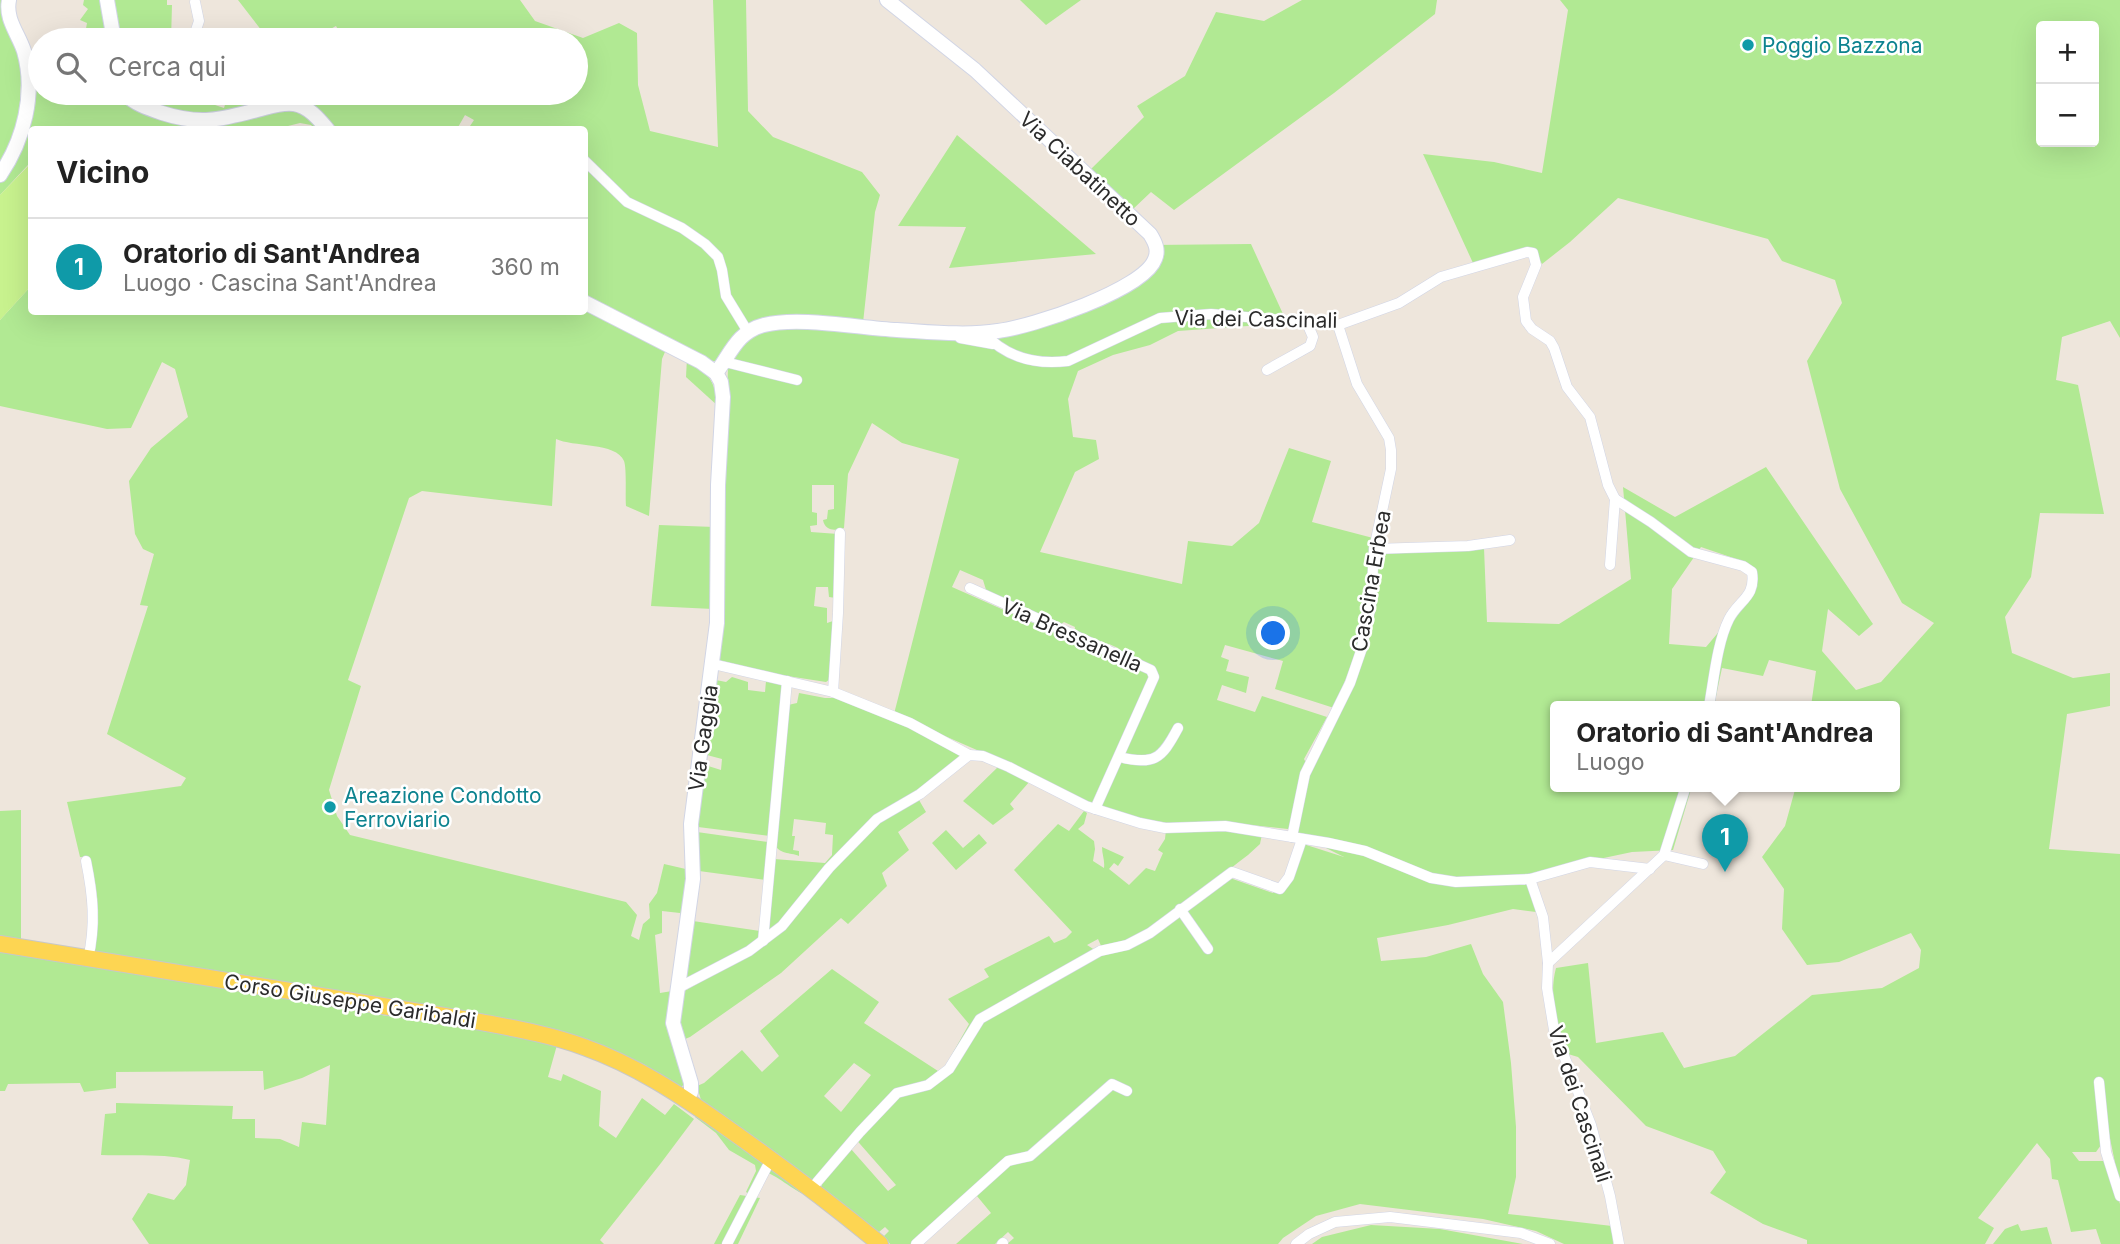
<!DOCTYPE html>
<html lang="it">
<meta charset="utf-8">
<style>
body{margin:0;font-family:Inter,sans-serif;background:#f6f6f6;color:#222}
.controls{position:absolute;right:21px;top:21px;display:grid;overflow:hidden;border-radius:7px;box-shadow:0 7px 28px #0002}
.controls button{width:63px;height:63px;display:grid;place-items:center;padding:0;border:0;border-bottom:2px solid #e0e0e0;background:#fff;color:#222;font:35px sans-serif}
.you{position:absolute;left:1274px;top:634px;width:24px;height:24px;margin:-18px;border:5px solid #fff;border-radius:50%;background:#1a73e8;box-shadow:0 0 0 10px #1a73e833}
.badge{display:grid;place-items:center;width:46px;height:46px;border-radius:50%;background:#7c3aed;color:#fff;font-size:23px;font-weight:700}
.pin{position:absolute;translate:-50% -58px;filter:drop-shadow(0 2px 4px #0008)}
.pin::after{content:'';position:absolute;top:37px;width:24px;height:21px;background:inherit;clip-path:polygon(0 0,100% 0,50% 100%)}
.popup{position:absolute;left:1550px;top:701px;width:350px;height:91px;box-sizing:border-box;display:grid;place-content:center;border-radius:7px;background:#fff;filter:drop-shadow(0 2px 5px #0005);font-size:23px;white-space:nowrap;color:#767676}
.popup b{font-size:26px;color:#222}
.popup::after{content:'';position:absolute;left:50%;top:100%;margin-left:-14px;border:14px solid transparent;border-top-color:#fff}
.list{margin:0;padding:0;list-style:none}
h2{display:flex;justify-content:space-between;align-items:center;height:91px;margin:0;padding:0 28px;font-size:30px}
h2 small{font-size:23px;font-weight:400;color:#767676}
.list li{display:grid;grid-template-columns:46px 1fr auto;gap:21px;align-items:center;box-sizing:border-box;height:98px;padding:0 28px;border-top:2px solid #e0e0e0}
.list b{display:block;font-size:26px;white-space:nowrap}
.list p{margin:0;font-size:23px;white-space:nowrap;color:#767676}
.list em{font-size:23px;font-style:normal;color:#767676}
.icon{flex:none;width:38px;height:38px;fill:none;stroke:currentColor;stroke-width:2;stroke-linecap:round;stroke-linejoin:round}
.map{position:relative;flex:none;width:2120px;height:1244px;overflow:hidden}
.search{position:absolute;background:#fff;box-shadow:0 7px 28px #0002;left:28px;top:28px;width:560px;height:77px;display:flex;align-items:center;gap:18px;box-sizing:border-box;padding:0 24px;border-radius:38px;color:#767676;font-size:26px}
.panel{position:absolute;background:#fff;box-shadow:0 7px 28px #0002;left:28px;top:126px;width:560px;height:189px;border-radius:7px}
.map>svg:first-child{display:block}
</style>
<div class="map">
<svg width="2120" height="1244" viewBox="0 0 2120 1244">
<rect width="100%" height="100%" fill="#eee6dc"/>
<g fill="#b1e993" fill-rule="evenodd">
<polygon points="0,0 5,0 11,30 24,73 21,82 19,118 8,148 0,161"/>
<polygon points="84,0 105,0 112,40 84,40 87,23 80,20 88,9 83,5"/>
<polygon points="112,0 167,0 167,5 172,5 171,40 120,40"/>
<path d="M238,0h282l15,21 48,17 36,-15 18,10 1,52 12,46 68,16 -5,-147h33l2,111 25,26 89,35 18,23 -5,17 -12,111 133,5 77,-21 71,-39 9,-12 -1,-11 99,-1 32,70 -6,10 -99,7 -28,14 -37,10 -35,16 -10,28 5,38 23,3 3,19 -24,13 -35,80 142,32 6,-43 44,5 27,-23 30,-75 42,13 -19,61 61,16 -5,71 -7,32 -27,67 -59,-19 8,-28 -58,-16 -4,12 8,3 -3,11 23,6 -3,16 -24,-8 -5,15 38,12 7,-16 65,21 -23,42 1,2 11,-3 57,-133 4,-73 107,-4 3,74 72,2 72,-45 -8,-92 52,30 91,-50 107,157 -14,12 -31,-27 -6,42 34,39 25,-8 53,-59 -32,-20 -62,-114 -33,-128 35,-58 -7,-23 -53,-19 -14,-22 -150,-41 -48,44 -28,22 -8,-15 -61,14 -50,-109 71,8 48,11 26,-163 -8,-10h560v338l-10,-17 -48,16 -6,43 22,5 26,129 -64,-1 -9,64 -26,40 7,36 61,25 37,-5v33l-43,8 -18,135 71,5v333l-19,-92v50l-5,7h-24l7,9h27l14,43v40h-19l-5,-15 -25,3 -13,-52 -6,-1 -2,-20 -13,-16 -59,75 16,10 -9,16h-178v-4l-44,-16 -53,-31 16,-21 -13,-21 -67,-25 -68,-69 -10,-3c-10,-29 -20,-56 -12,-86l32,-5 8,80 67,-11 21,36 51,-12 77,-61 70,-7 37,-20 2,-18 -10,-17 -72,29 -32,3 -25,-36 2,-40 -22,-32 23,-31 11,-40h99v-80h-84l5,-35 -47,-11 -6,16 -41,-8 -8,38h-159v80h137l-19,64 -41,2 -104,22 8,38 -23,-3 -65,16 -71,13 4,23 45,-4 45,-13 12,30 20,28 8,61 5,64v50l-8,37 104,12 1,18h-49l-28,-13 -53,-12 -123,-15 -44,12 -33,22 -5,6h-271l7,-6 -6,-6 -13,12h-39l35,-31 -19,-23 -60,54h-22l-6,-8 5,-5 -4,-4 -6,5 -58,-44 2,-7 28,-32 37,42 8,-6 -43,-49 -40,44 -101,-69 -11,-11 -4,-14 7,-3 38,-33 20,22 17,-16 -19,-25 72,-62 47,33 -15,21 74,48 7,-4 24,-43 -21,-25 41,-22 -5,-8 65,-33 5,7 12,-5 6,-6 -58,-62 44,-46 11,7 15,-20 3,2 -3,11 -6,5 16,12 1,8 -2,12 11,7c1,-8 -2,-13 -2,-21l22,10 -6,9 -4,-3 -5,6 20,16 17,-17 9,3 8,-18 -5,-3 7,-11 1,-9 29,-3 67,7 -2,10 -12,11c-46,34 -89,79 -146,93l-4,-9 -11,6 11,7 29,-7 103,-67 43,15 14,-20 10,-31 47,15 -56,-28 -65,-7 -53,1 -37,-5 -29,-10 -3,-6 18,-39 9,-7 -4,-5 34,-79 -38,-17 -2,-7 -9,-4 -2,5 -33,-15 1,-7 -11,-5 -6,4 -71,-33 -4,-13 -23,-10 -8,17 198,88 -59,130c-64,-35 -131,-62 -197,-91l65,-255 -57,-16 -30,-20 -24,51 -4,54c-9,3 -19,3 -21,-8l4,-1 1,-9 6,-1v-24h-22v27l5,1v12l-7,1 1,6 27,2 -2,64 -7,-1 -1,-10h-12l-2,19 13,2v15l6,-2 -3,58 -4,3 -45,-7 -63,-15 10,-292 7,-17 26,-21 78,-8 -90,8 -22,-35 -2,-16 -20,-36 -65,-34 -55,-50 -1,-29 -116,-1 6,-9 -9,-5 -8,14h-125l-59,-36h303v-53h-244l9,-5 -5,-9 -26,14 -5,-4 -10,4h-26zM2041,26h53v116h-53zM1701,547l47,16 7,10v16l-49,58 -37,-3 3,-55zM854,1063l17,12 -30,37 -17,-16z"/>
<polygon points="1020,0 1081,0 1046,25"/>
<polygon points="1302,0 1437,0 1435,14 1334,93 1174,210 1151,192 1132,210 1091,169 1144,117 1137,106 1185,76 1216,12 1264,21"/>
<polygon points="37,84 40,84 40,93 120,93 179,120 293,106 322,129 315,129 311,125 300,123 272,130 32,130 31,168 28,165 0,195 0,183 24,144 35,106"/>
<polygon points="129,93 200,93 210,97 209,103 224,108 227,98 221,95 222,93 261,93 267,99 267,102 248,110 179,117"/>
<polygon points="957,135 1096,254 949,268 966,227 898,226"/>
<polygon points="584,162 625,203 681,229 716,258 745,331 721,361 711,361 585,298"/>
<path d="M31,286l1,26h552l1,-6 82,41 -5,12 -13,157 -23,-10c-1,-11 1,-36 -2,-45 -8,-19 -52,-14 -68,-22l-4,67 -130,-15 -13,7 -61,182 13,6 -32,104 8,26 13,19 276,67 11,13 -6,21 8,4 4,-16 7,-6 -1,-14 8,-11 7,-29 26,6 -9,70 -1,-27 -18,-2v22l-7,2 5,58 12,-2 -5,24 1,17 18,49 -5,7 -36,-23 -53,-23 -500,-90c10,-31 6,-64 -3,-95h-9l-13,-55 114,-16 5,-8 -79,-44 41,-128 -8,-1 14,-51 -11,-5 -8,-15 -6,-53 22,-33 37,-31 -13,-48 -13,-7 -31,66 -24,1 -107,-23v-86z"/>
<path d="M687,358c22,16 27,21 31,48l-32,-29z"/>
<polygon points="659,525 715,527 713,609 651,606"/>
<polygon points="732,677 748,682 748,690 765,692 766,681 784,685 770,836 698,827 705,765 721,770 722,759 703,754 716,680 726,682"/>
<path d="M799,693l26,5h14l69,28 55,28 -42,36 -46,26 -39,38 -56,69 -13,9 7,-73 51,4 7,-8 1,-20 -8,-1 1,-11 -32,-4 -2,17h3l-2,14 6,1v5c-9,-4 -20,-1 -25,-13l14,-138 9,-2z"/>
<polygon points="999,766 1030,781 1010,804 1014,809 993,825 963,801"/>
<polygon points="919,800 926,812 898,832 909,850 882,873 887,886 848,924 841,918 781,973 690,1037 680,1041 678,1029 683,992 761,946 823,878 882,820 906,804"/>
<polygon points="21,810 21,942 0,939 0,811"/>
<polygon points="946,830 963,848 979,834 987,843 956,870 932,843"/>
<polygon points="697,832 768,842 766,880 699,871"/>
<polygon points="693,921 760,931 760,935 753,944 687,978 684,975"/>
<path d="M0,950l225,35 162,31 121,16 49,13 -9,32 13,4 2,-7 38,17 -2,35 17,12 26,-40 23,17 9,-11 20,15 -33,44 -61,77 4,4h-455l-17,-25 16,-26 26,7 12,-15 4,-25c-24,-7 -63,-4 -89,-5l4,-41 11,-1v-10l117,3 -1,13h23v19l25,1 19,8 3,-25 24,3 4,-60 -28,13 -38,12 -1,-19 -147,1v16l-32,4 -4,-9 -72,1 -3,7h-5z"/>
<path d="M696,1114l118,83c-17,-2 -31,-18 -46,-24l-19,21 -3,-2 10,-21 -1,-6 -26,-15 -13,-17 -21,-16z"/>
<polygon points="740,1195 760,1198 738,1244 714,1244"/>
<polygon points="2018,1224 2021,1231 2047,1227 2052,1244 1993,1244 2005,1229"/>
<polygon points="1371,1225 1440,1229 1523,1244 1312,1244 1322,1237"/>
</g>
<polygon fill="#c8f28e" points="29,165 32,168 31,286 0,320 0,195"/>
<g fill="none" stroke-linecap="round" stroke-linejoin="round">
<defs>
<g id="street">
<polyline points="195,2 199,21 196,30 206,40"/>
<polyline points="266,93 279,104"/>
<polyline points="584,160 627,202 682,228 705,244 718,257 722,270 726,296 748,332"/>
<path d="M983,332c22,25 52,33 85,29l92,-43 51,-4 127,11 61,-22 42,-26 86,-25 6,1 3,12 -13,32 3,24 6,8 18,12 4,7 13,39 23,30 18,68 7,14 -5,66"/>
<polyline points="960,338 993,344"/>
<polyline points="725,362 797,380"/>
<polyline points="1267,370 1310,346 1313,337 1307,323"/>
<path d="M1615,499l36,23 40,30 52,14 9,6c4,25 -13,28 -23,47 -12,24 -15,60 -20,87"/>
<polyline points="1374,549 1468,546 1510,540"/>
<polyline points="970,588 1151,670 1154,677 1095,809"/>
<polyline points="713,664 833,692 910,723 969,755"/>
<polyline points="833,692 838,613 840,533"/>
<path d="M1119,757c35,8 42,3 59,-29"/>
<polyline points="1292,837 1305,774 1350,683 1361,651 1371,605 1374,549 1391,469 1391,450 1389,438 1357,384 1338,325"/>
<polyline points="1664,855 1703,864"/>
<path d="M86,861c7,34 10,64 2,98"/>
<polyline points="1530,879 1590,862 1650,869"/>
<polyline points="1180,909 1208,949"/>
<polyline points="763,941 787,681"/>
<polyline points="1548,963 1664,855 1686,786"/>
<polyline points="678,988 749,951 782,926 829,868 877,819 920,794 969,755 983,756 1009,767 1086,806 1140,823 1165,828 1225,826 1329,843 1365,851 1431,878 1456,882 1530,879 1543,917 1548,963 1547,988 1554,1030 1591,1125 1610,1196 1619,1244"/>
<polyline points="2099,1082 2106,1152 2120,1196"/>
<polyline points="812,1188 860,1132 897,1093 928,1085 949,1069 980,1019 1100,951 1127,945 1150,933 1232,872 1280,889 1289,877 1302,839"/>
<polyline points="727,1244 771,1159"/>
<polyline points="916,1244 1008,1161 1030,1156 1112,1084 1127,1091"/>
<polyline points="1002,1244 1003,1243"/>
<polyline points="1296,1244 1309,1234 1335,1222 1390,1217 1521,1233 1550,1244"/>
</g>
<g id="secondary">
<polyline points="107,0 114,40"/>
<path d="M124,93c11,11 23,15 38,20 37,12 58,7 95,-3 12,-3 25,-8 37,-6 14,2 25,15 34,26"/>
<path d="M0,175c24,-35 36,-82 24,-124 -6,-18 -19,-32 -15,-51"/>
<polyline points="584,302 701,362 716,373 721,382 723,397 718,485 717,623 691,824 693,879 673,1023 691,1083 691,1092 687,1100"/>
<path d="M716,373c15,-20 21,-41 48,-48 35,-9 94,3 133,5 33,2 69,6 101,1 33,-4 146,-41 157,-72 4,-9 0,-17 -5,-25l-175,-164 -88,-70"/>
</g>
<path id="primary" d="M0,944l475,77c37,7 74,13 109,26 51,18 95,47 139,78 54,38 106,77 157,119"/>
</defs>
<use href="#street" stroke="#d1d5e5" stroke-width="11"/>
<use href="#secondary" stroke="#d1d5e5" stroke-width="16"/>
<use href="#primary" stroke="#c8c8c8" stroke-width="18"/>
<use href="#street" stroke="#fff" stroke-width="10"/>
<use href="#secondary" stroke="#fff" stroke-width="14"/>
<use href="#primary" stroke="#fdd552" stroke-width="16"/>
</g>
<g fill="#0f9aa8" stroke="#fff" stroke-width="2.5">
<circle cx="1748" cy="45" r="7"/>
<circle cx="330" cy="807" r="7"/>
</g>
<g text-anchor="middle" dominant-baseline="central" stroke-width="5" stroke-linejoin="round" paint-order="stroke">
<g font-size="21" fill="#0d838f" stroke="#fff" text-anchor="start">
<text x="1762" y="45">Poggio Bazzona</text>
<text x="344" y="795">Areazione Condotto<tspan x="344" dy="24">Ferroviario</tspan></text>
</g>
<g font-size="21" fill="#2b2b2b" stroke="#fff">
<text transform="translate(1080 169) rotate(43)">Via Ciabatinetto</text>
<text transform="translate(1256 319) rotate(1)">Via dei Cascinali</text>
<text transform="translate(1371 581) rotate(-80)">Cascina Erbea</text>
<text transform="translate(1072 635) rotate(24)">Via Bressanella</text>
<text transform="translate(703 738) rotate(-82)">Via Gaggia</text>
<text transform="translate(350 1001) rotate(9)">Corso Giuseppe Garibaldi</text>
<text transform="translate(1580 1104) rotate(72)">Via dei Cascinali</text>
</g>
</g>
</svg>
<div class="controls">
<button>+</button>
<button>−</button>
</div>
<div class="you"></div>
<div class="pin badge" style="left:1725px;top:872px;background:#0f9aa8">1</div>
<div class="popup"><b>Oratorio di Sant'Andrea</b>Luogo</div>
<div class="search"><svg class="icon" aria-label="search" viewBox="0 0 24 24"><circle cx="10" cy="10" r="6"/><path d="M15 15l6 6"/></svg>Cerca qui</div>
<section class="panel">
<h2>Vicino<small></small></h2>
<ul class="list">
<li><span class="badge" style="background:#0f9aa8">1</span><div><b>Oratorio di Sant'Andrea</b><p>Luogo · Cascina Sant'Andrea</p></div><em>360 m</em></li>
</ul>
</section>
</div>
